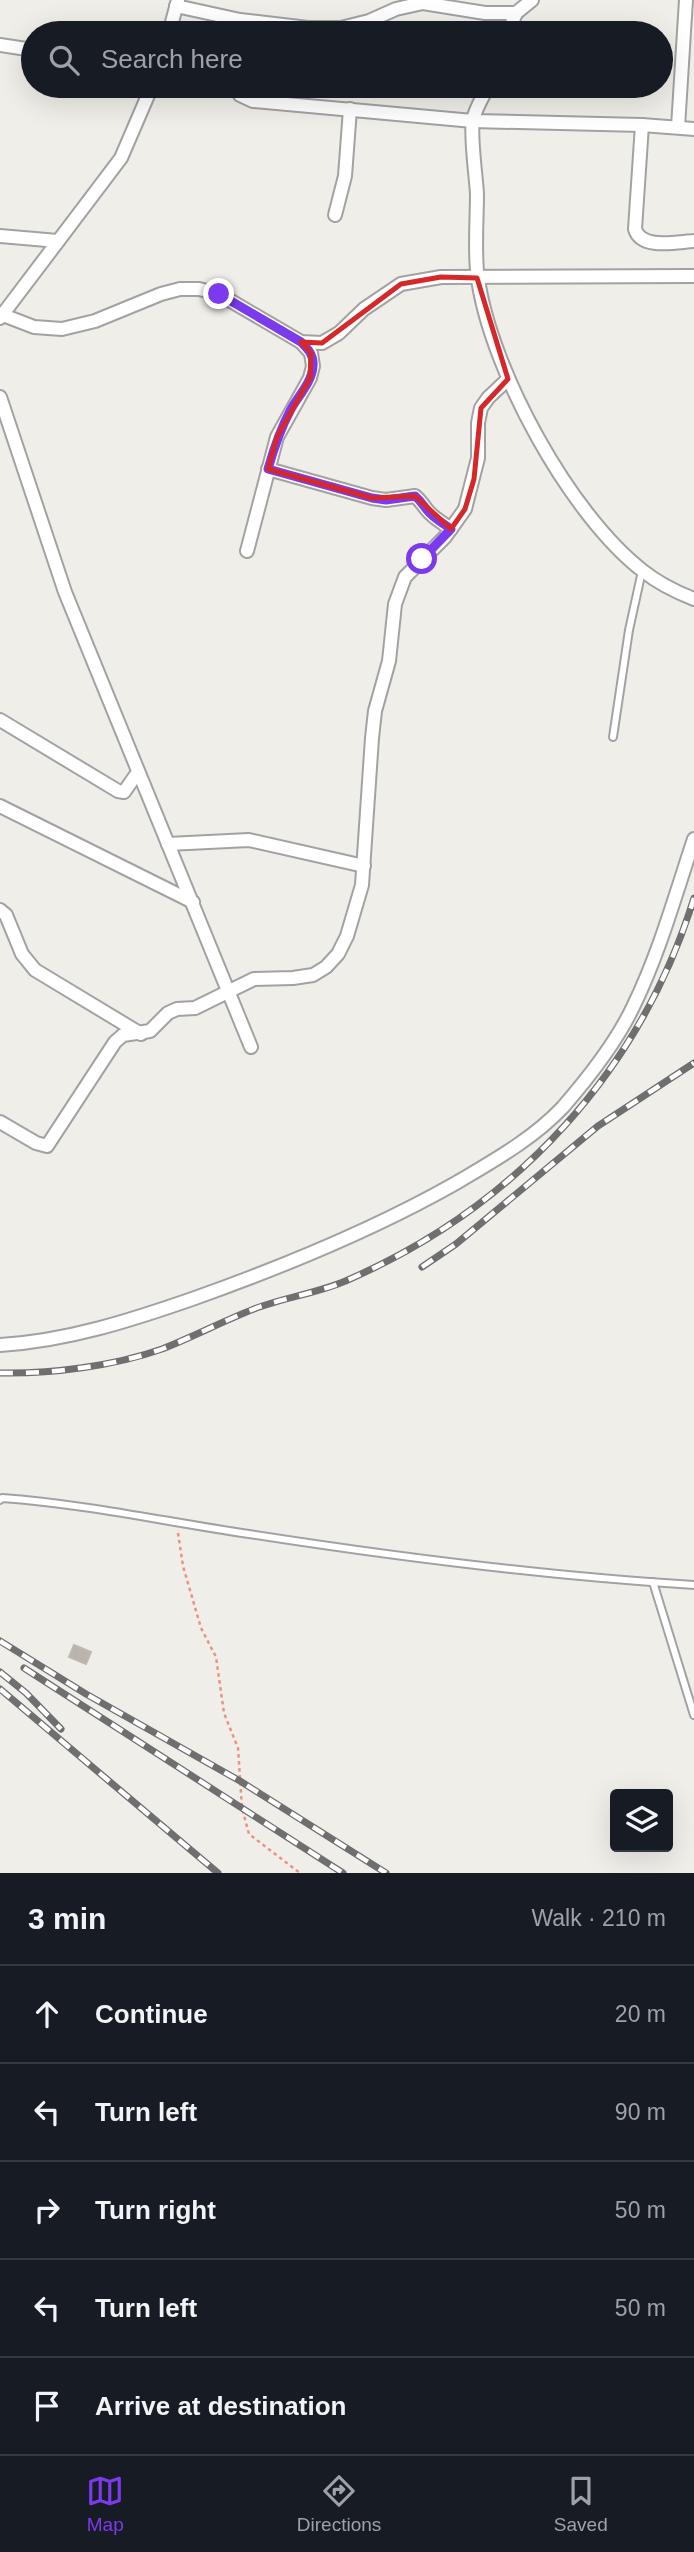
<!DOCTYPE html>
<meta charset="utf-8">
<style>
body{margin:0;font-family:Helvetica,sans-serif;background:#242831;color:#f1f3f6}
.controls{position:absolute;right:21px;bottom:21px;display:grid;overflow:hidden;border-radius:7px;box-shadow:0 7px 28px #0002}
.controls button{width:63px;height:63px;display:grid;place-items:center;padding:0;border:0;border-bottom:2px solid #363941;background:#171b24;color:#f1f3f6;font:35px sans-serif}
.stop{position:absolute;width:21px;height:21px;margin:-16px;border:5px solid #7c3aed;border-radius:50%;background:#fff}
.stop.end{background:#7c3aed;border-color:#fff;box-shadow:0 2px 7px #0008}
.list{margin:0;padding:0;list-style:none}
h2{display:flex;justify-content:space-between;align-items:center;height:91px;margin:0;padding:0 28px;font-size:30px}
h2 small{font-size:23px;font-weight:400;color:#9ea1a6}
.list li{display:grid;grid-template-columns:46px 1fr auto;gap:21px;align-items:center;box-sizing:border-box;height:98px;padding:0 28px;border-top:2px solid #363941}
.list b{display:block;font-size:26px;white-space:nowrap}
.list em{font-size:23px;font-style:normal;color:#9ea1a6}
.icon{flex:none;width:38px;height:38px;fill:none;stroke:currentColor;stroke-width:2;stroke-linecap:round;stroke-linejoin:round}
.map{position:relative;flex:none;width:694px;height:1873px;overflow:hidden}
.search{position:absolute;background:#171b24;box-shadow:0 7px 28px #0002;left:21px;right:21px;top:21px;height:77px;display:flex;align-items:center;gap:18px;box-sizing:border-box;padding:0 24px;border-radius:38px;color:#9ea1a6;font-size:26px}
.sheet{height:581px;background:#171b24}
nav{display:flex;justify-content:space-around;align-items:center;box-sizing:border-box;height:98px;border-top:2px solid #363941;background:#171b24;font-size:19px;color:#9ea1a6}
nav a{display:grid;justify-items:center;gap:4px}
nav .on{color:#7c3aed}
.map>svg:first-child{display:block}
</style>
<div class="map">
<svg width="694" height="1873" viewBox="0 0 694 1873">
<rect width="100%" height="100%" fill="#f0eee9"/>
<polygon fill="#bab4af" stroke="#c1b7ad" stroke-width="2" points="74,1645 91,1652 86,1664 69,1657"/>
<g fill="none" stroke-linecap="round" stroke-linejoin="round">
<defs>
<g id="lane">
<polyline points="613,737 629,630 642,571"/>
<path d="M0,1500l2,-2c83,6 165,24 247,36 148,23 296,42 445,51"/>
<polyline points="653,1582 694,1715"/>
</g>
<g id="street">
<polyline points="176,6 240,20 308,28 341,28 369,21 396,9 423,3 485,13 516,13 532,0"/>
<polyline points="169,33 178,0"/>
<polyline points="508,33 516,13"/>
<polyline points="0,45 33,50"/>
<polyline points="235,86 240,95 253,101 473,121 642,125 694,129"/>
<path d="M488,86c-5,11 -13,23 -15,34 -3,15 3,56 4,74 0,26 -3,61 1,85 13,91 92,236 165,292 15,12 33,21 51,28"/>
<path d="M642,125l-7,104c6,21 41,13 59,12"/>
<polyline points="678,127 686,0"/>
<polyline points="335,215 345,176 350,109"/>
<polyline points="0,236 58,241"/>
<polyline points="3,315 34,327 62,329 95,321 161,294 180,289 199,289 219,294 301,342 322,343 339,333 364,309 401,284 441,277 694,276"/>
<polyline points="0,318 121,158 152,86"/>
<polyline points="0,397 65,592 251,1047"/>
<path d="M268,469l104,29 14,2 29,-4c6,5 7,8 12,14 6,8 16,13 24,19"/>
<polyline points="247,551 277,437 310,378 313,366 311,353 301,342"/>
<polyline points="0,720 118,791 124,792 138,772"/>
<polyline points="0,806 193,902"/>
<polyline points="168,844 249,840 364,866"/>
<polyline points="0,910 6,915 22,954 35,970 141,1034"/>
<polyline points="0,1122 36,1143 47,1146 115,1042 123,1035 150,1031 168,1013 177,1009 195,1008 254,979 293,978 313,975 326,967 338,954 347,936 362,885 372,738 375,711 389,661 395,604 405,577 445,537 465,509 478,458 478,423 481,408 488,398 508,379"/>
<path d="M0,1345c67,-4 132,-25 195,-47 90,-32 178,-68 261,-115 37,-22 77,-44 107,-76 26,-30 53,-64 70,-100 26,-53 42,-111 61,-168"/>
</g>
</defs>
<use href="#lane" stroke="#a2a2a2" stroke-width="10"/>
<use href="#street" stroke="#a2a2a2" stroke-width="16"/>
<polyline stroke="#eb9280" stroke-width="2.5" stroke-dasharray="3.5 3.5" stroke-linecap="butt" points="178,1533 183,1566 201,1628 216,1657 224,1713 238,1748 242,1808 249,1834 300,1873"/>
<use href="#lane" stroke="#fff" stroke-width="6"/>
<use href="#street" stroke="#fff" stroke-width="12"/>
<defs>
<g id="rail">
<polyline points="422,1267 456,1244 598,1126 694,1063"/>
<path d="M0,1373c51,1 114,-7 162,-24 31,-12 61,-28 92,-40 31,-12 66,-16 96,-30 166,-73 290,-207 344,-381"/>
<polyline points="0,1641 86,1694 240,1781 386,1873"/>
<polyline points="24,1668 343,1873"/>
<polyline points="0,1672 26,1693 61,1729"/>
<polyline points="0,1689 218,1873"/>
</g>
</defs>
<use href="#rail" stroke="#6f6f6f" stroke-width="7"/>
<use href="#rail" stroke="#fff" stroke-width="4.5" stroke-dasharray="13" stroke-linecap="butt"/>
</g>
<g fill="none" stroke-linecap="round" stroke-linejoin="round">
<path stroke="#7c3aed" stroke-width="9" d="M219,294l82,48c7,7 13,13 12,24 -1,17 -16,31 -23,45 -10,19 -16,37 -22,58l104,29 14,2 29,-4c6,5 7,8 12,14 6,8 16,13 24,19l-29,30"/>
</g>
<path fill="none" stroke="#d62828" stroke-width="5" stroke-linejoin="round" d="M441,277l36,1 31,101 -27,29 -7,71 -9,30 -14,20 -36,-33 -43,2 -104,-29 9,-32 33,-59 1,-25 -10,-11 21,1 79,-59z"/>
</svg>
<div class="controls">
<button><svg class="icon" aria-label="layers" viewBox="0 0 24 24"><path d="M12 4l9 5-9 5-9-5zM3 14l9 5 9-5"/></svg></button>
</div>
<div class="stop" style="left:422px;top:559px"></div>
<div class="stop end" style="left:219px;top:294px"></div>
<div class="search"><svg class="icon" aria-label="search" viewBox="0 0 24 24"><circle cx="10" cy="10" r="6"/><path d="M15 15l6 6"/></svg>Search here</div>
</div>
<section class="sheet">
<h2>3 min<small>Walk · 210 m</small></h2>
<ul class="list">
<li><svg class="icon" aria-label="ahead" viewBox="0 0 24 24"><path d="M12 20V5M6 11l6-6 6 6"/></svg><div><b>Continue</b></div><em>20 m</em></li>
<li><svg class="icon" aria-label="left" viewBox="0 0 24 24"><path d="M17 20v-9H6M10 6l-5 5 5 5"/></svg><div><b>Turn left</b></div><em>90 m</em></li>
<li><svg class="icon" aria-label="right" viewBox="0 0 24 24"><path d="M7 20v-9h11M14 6l5 5-5 5"/></svg><div><b>Turn right</b></div><em>50 m</em></li>
<li><svg class="icon" aria-label="left" viewBox="0 0 24 24"><path d="M17 20v-9H6M10 6l-5 5 5 5"/></svg><div><b>Turn left</b></div><em>50 m</em></li>
<li><svg class="icon" aria-label="arrive" viewBox="0 0 24 24"><path d="M6 21V4h12l-3 4 3 4H6"/></svg><div><b>Arrive at destination</b></div></li>
</ul>
</section>
<nav>
<a class="on"><svg class="icon" aria-label="map" viewBox="0 0 24 24"><path d="M3 6l6-2 6 2 6-2v14l-6 2-6-2-6 2zM9 4v14M15 6v14"/></svg>Map</a>
<a><svg class="icon" aria-label="directions" viewBox="0 0 24 24"><path d="M12 3l9 9-9 9-9-9zM9 14v-3h6M13 9l2 2-2 2"/></svg>Directions</a>
<a><svg class="icon" aria-label="saved" viewBox="0 0 24 24"><path d="M7 4h10v16l-5-4-5 4z"/></svg>Saved</a>
</nav>
